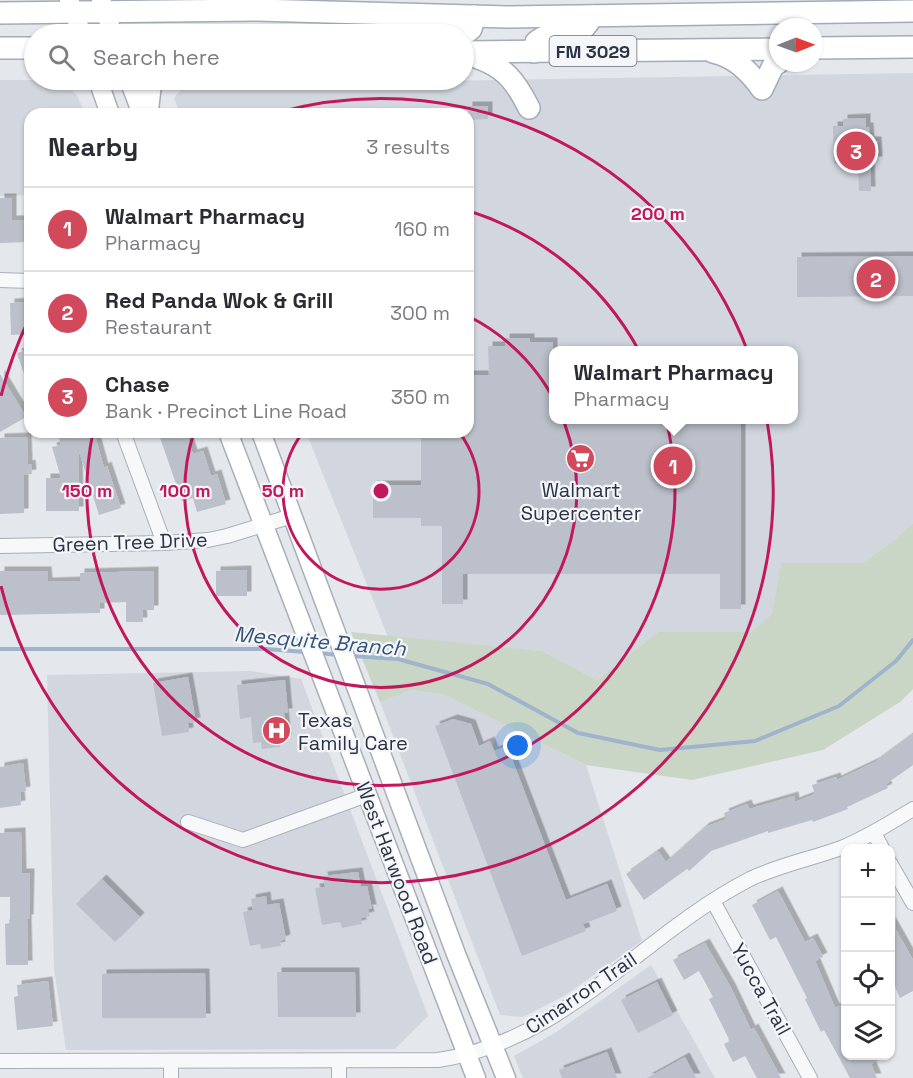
<!DOCTYPE html>
<meta charset="utf-8">
<style>
body{margin:0;font-family:"Space Grotesk",sans-serif;background:#f7f7f7;color:#2b2b33}
.controls{position:absolute;right:18px;bottom:18px;display:grid;overflow:hidden;border-radius:12px;box-shadow:0 2px 4px #0004}
.controls button{width:54px;height:54px;display:grid;place-items:center;padding:0;border:0;border-bottom:2px solid #e1e1e2;background:#fff;color:#2b2b33;font:30px sans-serif}
.compass{position:absolute;left:769px;top:18px;width:54px;height:54px;border-radius:50%;background:#fff;box-shadow:0 2px 4px #0004;rotate:89deg}
.you{position:absolute;left:518px;top:746px;width:21px;height:21px;margin:-15px;border:4px solid #fff;border-radius:50%;background:#1a73e8;box-shadow:0 0 0 9px #1a73e833}
.badge{display:grid;place-items:center;width:39px;height:39px;border-radius:50%;background:#d1495b;color:#fff;font-size:20px;font-weight:700}
.pin{position:absolute;translate:-50% -50%;border:3px solid #fff;box-shadow:0 2px 6px #0006}
.popup{position:absolute;left:549px;top:346px;width:249px;height:78px;box-sizing:border-box;display:grid;place-content:center;border-radius:12px;background:#fff;filter:drop-shadow(0 2px 4px #0005);font-size:20px;white-space:nowrap;color:#7c7c81}
.popup b{font-size:22px;color:#2b2b33}
.popup::after{content:'';position:absolute;left:50%;top:100%;margin-left:-12px;border:12px solid transparent;border-top-color:#fff}
.list{margin:0;padding:0;list-style:none}
h2{display:flex;justify-content:space-between;align-items:center;height:78px;margin:0;padding:0 24px;font-size:26px}
h2 small{font-size:20px;font-weight:400;color:#7c7c81}
.list li{display:grid;grid-template-columns:39px 1fr auto;gap:18px;align-items:center;box-sizing:border-box;height:84px;padding:0 24px;border-top:2px solid #e1e1e2}
.list b{display:block;font-size:22px;white-space:nowrap}
.list p{margin:0;font-size:20px;white-space:nowrap;color:#7c7c81}
.list em{font-size:20px;font-style:normal;color:#7c7c81}
.icon{flex:none;width:33px;height:33px;fill:none;stroke:currentColor;stroke-width:2;stroke-linecap:round;stroke-linejoin:round}
.map{position:relative;flex:none;width:913px;height:1078px;overflow:hidden}
.search{position:absolute;background:#fff;box-shadow:0 2px 4px #0004;left:24px;top:24px;width:450px;height:66px;display:flex;align-items:center;gap:15px;box-sizing:border-box;padding:0 21px;border-radius:33px;color:#7c7c81;font-size:22px}
.panel{position:absolute;background:#fff;box-shadow:0 2px 4px #0004;left:24px;top:108px;width:450px;height:330px;border-radius:18px}
.map>svg:first-child{display:block}
</style>
<div class="map">
<svg width="913" height="1078" viewBox="0 0 913 1078">
<defs>
<filter id="shadow"><feDropShadow dx="4.5" dy="-4.5" stdDeviation="0" flood-color="#0004"/></filter>
</defs>
<rect width="100%" height="100%" fill="#e4e7ec"/>
<g fill="#d2d6de" fill-rule="evenodd">
<path d="M913,73v450l-19,17 -31,23h-82l-9,51 -21,18h-93l-61,48 -55,-29 -154,-14 -82,-205h162v-318h-288l-6,-16 14,-17 186,1zM553,350h240v70h-240z"/>
<polygon points="0,80 61,80 77,95 85,114 30,114 30,195 0,196"/>
<polygon points="251,671 301,679 428,1016 395,1049 66,1050 54,968 47,675"/>
<polygon points="412,690 442,694 586,765 642,941 564,996 523,1017 500,1015 380,702"/>
<polygon points="651,965 715,1078 523,1078 514,1056 555,1033"/>
</g>
<polygon fill="#c9d6c5" points="913,523 913,689 900,702 823,750 692,780 586,765 442,694 412,690 380,702 351,632 542,651 597,680 658,632 751,632 772,614 781,563 863,563 894,540"/>
<g fill="none" stroke-linecap="round" stroke-linejoin="round">
<g stroke="#9fb4cc" stroke-width="4">
<polyline points="0,649 266,649 305,652"/>
<polyline points="319,653 338,655"/>
<polyline points="352,656 398,659 488,684 578,733 660,750 755,741 839,706 896,661 913,640"/>
</g>
</g>
<g fill="#bbc0ca" filter="url(#shadow)">
<polygon points="468,106 488,106 488,119 468,120"/>
<polygon points="866,118 866,127 869,127 870,141 877,141 878,161 870,161 871,191 859,191 858,166 834,164 833,126 843,126 843,119"/>
<polygon points="0,198 12,198 12,220 30,220 30,242 0,243"/>
<polygon points="913,256 913,296 797,297 797,257"/>
<polygon points="29,302 30,334 11,335 10,303"/>
<polygon points="505,338 530,338 530,342 553,342 553,420 741,420 741,609 720,609 720,574 463,574 463,604 442,604 442,526 421,526 421,518 373,518 373,485 421,485 421,432 468,432 468,375 489,375 488,346 505,346"/>
<polygon points="30,349 30,385 28,386 17,353"/>
<polygon points="0,374 26,417 0,432"/>
<polygon points="65,432 94,432 104,468 107,466 121,508 99,515 78,448 79,511 46,511 46,478 61,478 52,447 61,445 58,434"/>
<polygon points="158,432 186,432 193,454 203,451 211,476 217,474 226,504 197,512 193,498 182,501"/>
<polygon points="27,437 28,465 31,464 32,474 24,475 24,513 0,514 0,438"/>
<polygon points="247,570 247,596 216,596 216,571"/>
<polygon points="0,571 47,571 48,582 80,581 80,573 154,571 154,610 142,610 143,622 126,622 126,602 100,603 100,613 0,615"/>
<polygon points="188,677 196,722 188,723 189,732 162,736 153,683"/>
<polygon points="285,680 288,713 284,713 287,739 279,740 280,747 262,749 261,742 253,743 251,717 240,719 237,685"/>
<polygon points="453,719 471,724 479,746 490,741 494,751 507,746 566,900 607,884 617,911 583,924 586,931 522,956 435,726"/>
<polygon points="913,734 913,765 886,784 888,788 847,807 848,809 813,822 812,820 768,833 768,831 711,851 689,871 687,869 644,900 626,874 658,851 666,862 705,827 726,819 724,813 747,804 749,809 794,796 795,802 815,794 812,785 836,777 837,780 875,762"/>
<polygon points="23,763 26,791 20,792 21,805 0,808 0,767"/>
<polygon points="21,832 22,873 30,873 29,919 27,919 28,965 6,965 5,924 10,923 10,897 0,897 0,833"/>
<polygon points="358,872 361,887 367,886 372,909 368,909 370,916 361,918 362,924 342,928 340,922 322,925 315,888 325,887 323,876"/>
<polygon points="102,879 140,917 115,942 76,904"/>
<polygon points="778,891 805,942 813,938 823,957 815,961 835,1008 846,1003 846,1056 886,1056 871,1064 877,1078 850,1078 824,1030 821,1032 805,999 807,998 776,937 770,940 752,905"/>
<polygon points="266,896 267,905 279,903 286,939 280,941 281,946 261,949 260,944 250,946 243,912 253,910 251,899"/>
<polygon points="891,921 913,960 913,991 900,998 891,978"/>
<polygon points="705,943 731,988 751,1030 754,1028 781,1078 757,1078 745,1056 733,1062 724,1044 730,1041 709,999 713,997 699,971 684,980 673,960"/>
<polygon points="277,972 355,972 356,1017 278,1017"/>
<polygon points="205,973 206,1018 102,1018 102,974"/>
<polygon points="48,981 53,1026 17,1030 14,997 18,996 17,985"/>
<polygon points="657,982 673,1015 638,1033 621,1000"/>
<polygon points="607,1052 617,1078 562,1078 559,1070"/>
<polygon points="685,1057 696,1078 647,1078"/>
</g>
<g fill="none" stroke-linecap="round" stroke-linejoin="round">
<defs>
<g id="street">
<polyline points="0,280 30,281"/>
<polyline points="123,432 164,543"/>
<polyline points="0,546 164,543 208,540 227,536 292,516"/>
<polyline points="188,822 243,840 367,795"/>
<polyline points="874,833 882,848"/>
<polyline points="890,863 913,903"/>
<polyline points="713,901 810,1078"/>
<path d="M0,1061l438,-1c128,-19 203,-125 312,-181 29,-14 61,-20 91,-31 25,-10 49,-25 72,-39"/>
<polyline points="339,1061 339,1078"/>
<polyline points="171,1062 171,1078"/>
</g>
<g id="secondary">
<polyline points="69,0 82,34"/>
<polyline points="101,0 113,34"/>
<polyline points="98,80 110,114"/>
<polyline points="129,80 142,114"/>
<polyline points="228,432 476,1078"/>
<polyline points="261,432 456,954 506,1078"/>
</g>
<g id="primary">
<polyline points="0,13 256,10 508,17 913,11"/>
<polyline points="445,34 464,34 471,29 475,16"/>
<polyline points="0,48 34,48"/>
<polyline points="814,48 913,47"/>
<polyline points="464,52 778,49"/>
<path d="M534,52l2,-10c23,-19 40,7 56,-26"/>
<path d="M713,52c22,5 36,19 49,37l11,-23 5,-3"/>
<path d="M473,56c31,10 42,24 56,52"/>
<polyline points="147,114 151,80"/>
</g>
</defs>
<use href="#street" stroke="#a9aeb7" stroke-width="16"/>
<use href="#secondary" stroke="#a9aeb7" stroke-width="21"/>
<use href="#primary" stroke="#a3abb8" stroke-width="24"/>
<use href="#street" stroke="#f7f8fa" stroke-width="14"/>
<use href="#secondary" stroke="#fff" stroke-width="18"/>
<use href="#primary" stroke="#fff" stroke-width="21"/>
</g>
<g fill="none" stroke="#c2185b" stroke-width="3">
<path d="M459 432A98 98 0 1 1 303 432"/>
<path d="M468 316A196 196 0 1 1 194 432"/>
<path d="M469 211A294 294 0 1 1 93 432"/>
<path d="M1 396A392 392 0 0 1 29 319M276 113A392 392 0 1 1 1 586"/>
</g>
<defs>
<symbol id="supermarket-disc" viewBox="-11 -11 22 22"><circle r="9.5" fill="#d1495b" stroke="#f4f6f9"/><path d="M-6-5.5h2.5l.6 2H6L4.5 2H-2.5L-4.4-4H-6ZM-1.5 3.2a1.3 1.3 0 1 0 .1 0ZM3 3.2a1.3 1.3 0 1 0 .1 0Z" fill="#fff"/></symbol>
<symbol id="hospital-disc" viewBox="-11 -11 22 22"><circle r="9.5" fill="#d1495b" stroke="#f4f6f9"/><path d="M-5-5h3v3.5h4V-5h3V5h-3V1.5h-4V5h-3Z" fill="#fff"/></symbol>
</defs>
<g fill-rule="evenodd">
<use href="#supermarket-disc" x="564" y="442" width="33" height="33"/>
<use href="#hospital-disc" x="260" y="714" width="33" height="33"/>
</g>
<g text-anchor="middle" dominant-baseline="central" stroke-width="4.5" stroke-linejoin="round" paint-order="stroke">
<rect fill="#f4f6f9" stroke="#676e7b" stroke-width="1.5" x="549.5" y="36" width="87" height="30" rx="4.5"/>
<g font-size="18" font-weight="bold" fill="#2b3445">
<text x="593" y="51">FM 3029</text>
</g>
<g font-size="20" fill="#2b3445" stroke="#f4f6f9">
<text x="581" y="490">Walmart<tspan x="581" dy="23">Supercenter</tspan></text>
<text x="298" y="720" text-anchor="start">Texas<tspan x="298" dy="23">Family Care</tspan></text>
</g>
<g font-size="20" fill="#2b3445" stroke="#f4f6f9">
<text transform="translate(130 542) rotate(-2)">Green Tree Drive</text>
<text transform="translate(397 873) rotate(69)">West Harwood Road</text>
<text transform="translate(761 989) rotate(61)">Yucca Trail</text>
<text transform="translate(581 993) rotate(-34)">Cimarron Trail</text>
</g>
<g font-size="21" font-style="italic" fill="#34527a" stroke="#f4f6f9">
<text transform="translate(320 641) rotate(5)">Mesquite Branch</text>
</g>
</g>
<circle cx="381" cy="491" r="9" fill="#c2185b" stroke="#f4f6f9" stroke-width="3"/>
<g font-size="18" text-anchor="middle" font-weight="bold" fill="#c2185b" stroke="#f4f6f9" stroke-width="4.5" stroke-linejoin="round" paint-order="stroke">
<text x="658" y="220">200 m</text>
<text x="87" y="497">150 m</text>
<text x="185" y="497">100 m</text>
<text x="283" y="497">50 m</text>
</g>
</svg>
<div class="controls">
<button>+</button>
<button>−</button>
<button><svg class="icon" aria-label="locate" viewBox="0 0 24 24"><circle cx="12" cy="12" r="6"/><path d="M12 2v4M12 18v4M2 12h4M18 12h4"/></svg></button>
<button><svg class="icon" aria-label="layers" viewBox="0 0 24 24"><path d="M12 4l9 5-9 5-9-5zM3 14l9 5 9-5"/></svg></button>
</div>
<svg class="compass" viewBox="-18 -18 36 36"><path d="M0-13l5 13h-10z" fill="#e53935"/><path d="M0 13l5-13h-10z" fill="#7c7c81"/></svg>
<div class="you"></div>
<div class="pin badge" style="left:673px;top:466px">1</div>
<div class="popup"><b>Walmart Pharmacy</b>Pharmacy</div>
<div class="pin badge" style="left:876px;top:279px">2</div>
<div class="pin badge" style="left:856px;top:151px">3</div>
<div class="search"><svg class="icon" aria-label="search" viewBox="0 0 24 24"><circle cx="10" cy="10" r="6"/><path d="M15 15l6 6"/></svg>Search here</div>
<section class="panel">
<h2>Nearby<small>3 results</small></h2>
<ul class="list">
<li><span class="badge">1</span><div><b>Walmart Pharmacy</b><p>Pharmacy</p></div><em>160 m</em></li>
<li><span class="badge">2</span><div><b>Red Panda Wok &amp; Grill</b><p>Restaurant</p></div><em>300 m</em></li>
<li><span class="badge">3</span><div><b>Chase</b><p>Bank · Precinct Line Road</p></div><em>350 m</em></li>
</ul>
</section>
</div>
